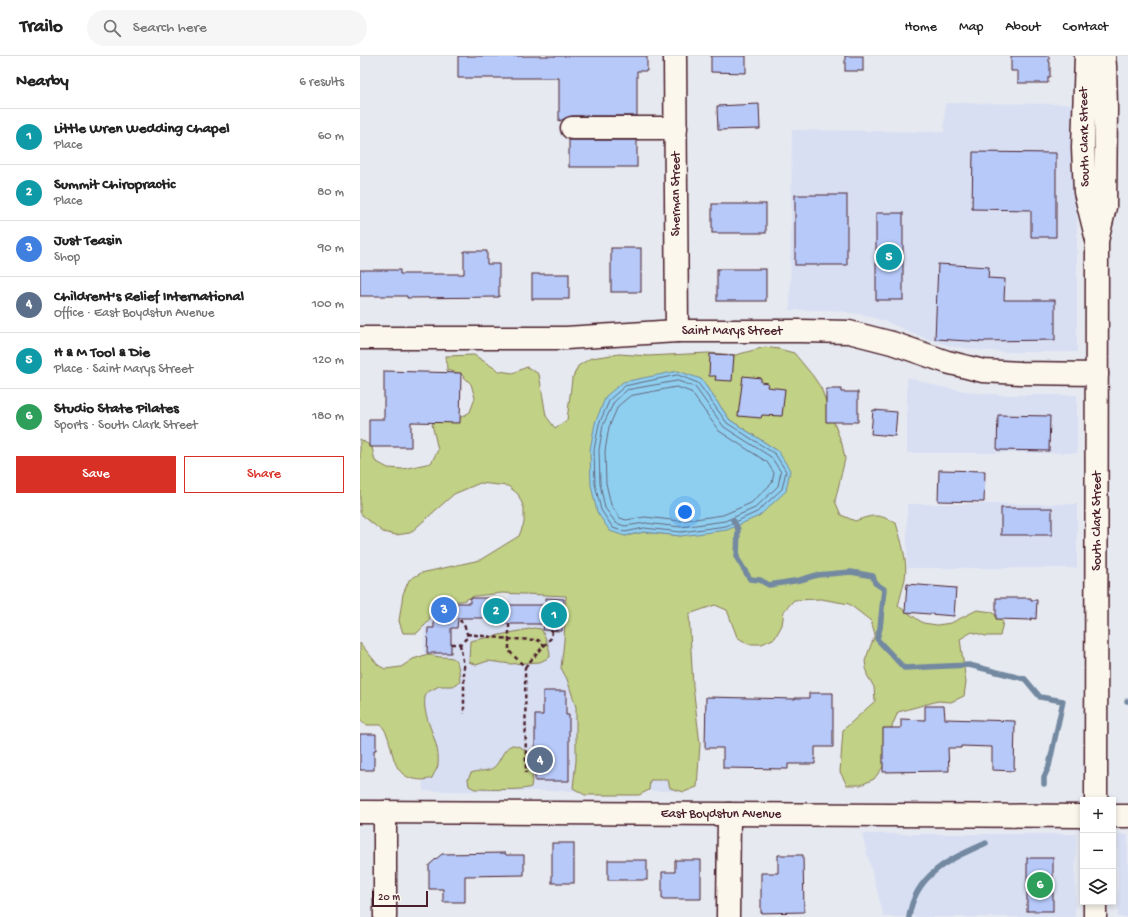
<!DOCTYPE html>
<meta charset="utf-8">
<style>
body{margin:0;font-family:"Gochi Hand",sans-serif;background:#f6f6f6;color:#222}
.controls{position:absolute;right:12px;bottom:12px;display:grid;overflow:hidden;border-radius:0px;box-shadow:0 2px 6px #0003}
.controls button{width:36px;height:36px;display:grid;place-items:center;padding:0;border:0;border-bottom:1px solid #e0e0e0;background:#fff;color:#222;font:20px sans-serif}
.scale{position:absolute;left:12px;bottom:10px;width:56px;box-sizing:border-box;padding-left:4px;border:2px solid #4a1f2b;border-top:0;font-size:11px;line-height:14px;white-space:nowrap;color:#4a1f2b;-webkit-text-stroke:3px #fbf7ec;paint-order:stroke}
.you{position:absolute;left:325px;top:456px;width:14px;height:14px;margin:-10px;border:3px solid #fff;border-radius:50%;background:#1a73e8;box-shadow:0 0 0 6px #1a73e833}
.badge{display:grid;place-items:center;width:26px;height:26px;border-radius:50%;background:#d93025;color:#fff;font-size:13px;font-weight:700}
.pin{position:absolute;translate:-50% -50%;border:2px solid #fff;box-shadow:0 1px 4px #0006}
.list{margin:0;padding:0;list-style:none}
h2{display:flex;justify-content:space-between;align-items:center;height:52px;margin:0;padding:0 16px;font-size:17px}
h2 small{font-size:13px;font-weight:400;color:#767676}
.list li{display:grid;grid-template-columns:26px 1fr auto;gap:12px;align-items:center;box-sizing:border-box;height:56px;padding:0 16px;border-top:1px solid #e0e0e0}
.list b{display:block;font-size:15px;white-space:nowrap}
.list p{margin:0;font-size:13px;white-space:nowrap;color:#767676}
.list em{font-size:13px;font-style:normal;color:#767676}
.actions{display:flex;gap:8px;padding:12px 16px}
.actions a{flex:1;padding:9px 0;border:1px solid #d93025;border-radius:0px;text-align:center;font-size:14px;color:#d93025}
.actions .main{background:#d93025;color:#fff}
.icon{flex:none;width:22px;height:22px;fill:none;stroke:currentColor;stroke-width:2;stroke-linecap:round;stroke-linejoin:round}
.map{position:relative;flex:none;width:768px;height:861px;overflow:hidden}
header{display:flex;align-items:center;gap:24px;box-sizing:border-box;height:56px;padding:0 20px;background:#fff;border-bottom:1px solid #e0e0e0}
header strong{font-size:19px}
nav{display:flex;gap:22px;margin-inline-start:auto;font-size:14px}
.search{width:280px;height:36px;background:#f6f6f6;display:flex;align-items:center;gap:10px;box-sizing:border-box;padding:0 14px;border-radius:22px;color:#767676;font-size:15px}
main{display:flex}
aside{flex:1;background:#fff}
.map>svg:first-child{display:block}
</style>
<header>
<strong>Trailo</strong>
<div class="search"><svg class="icon" aria-label="search" viewBox="0 0 24 24"><circle cx="10" cy="10" r="6"/><path d="M15 15l6 6"/></svg>Search here</div>
<nav><a>Home</a><a>Map</a><a>About</a><a>Contact</a></nav>
</header>
<main>
<aside>
<h2>Nearby<small>6 results</small></h2>
<ul class="list">
<li><span class="badge" style="background:#0f9aa8">1</span><div><b>Little Wren Wedding Chapel</b><p>Place</p></div><em>60 m</em></li>
<li><span class="badge" style="background:#0f9aa8">2</span><div><b>Summit Chiropractic</b><p>Place</p></div><em>80 m</em></li>
<li><span class="badge" style="background:#3f7fe0">3</span><div><b>Just Teasin</b><p>Shop</p></div><em>90 m</em></li>
<li><span class="badge" style="background:#5c6f8a">4</span><div><b>Childrent's Relief International</b><p>Office · East Boydstun Avenue</p></div><em>100 m</em></li>
<li><span class="badge" style="background:#0f9aa8">5</span><div><b>H &amp; M Tool &amp; Die</b><p>Place · Saint Marys Street</p></div><em>120 m</em></li>
<li><span class="badge" style="background:#2e9e5b">6</span><div><b>Studio State Pilates</b><p>Sports · South Clark Street</p></div><em>180 m</em></li>
</ul>
<div class="actions"><a class="main">Save</a><a>Share</a></div>
</aside>
<div class="map">
<svg width="768" height="861" viewBox="0 0 768 861">
<rect width="100%" height="100%" fill="#e6e9f0"/>
<filter id="ink" filterUnits="userSpaceOnUse"><feTurbulence type="fractalNoise" baseFrequency=".025" numOctaves="2"/><feDisplacementMap in="SourceGraphic" scale="8" xChannelSelector="R" yChannelSelector="G"/><feConvolveMatrix kernelMatrix="1 2 1 2 8 2 1 2 1" color-interpolation-filters="sRGB"/></filter>
<g filter="url(#ink)">
<g fill="#d8dff3">
<polygon points="585,47 717,48 717,296 644,296 617,294 590,290 567,283 527,266 504,259 473,254 430,254 432,74 584,76"/>
<polygon points="547,321 580,331 618,337 643,339 717,339 717,397 547,397"/>
<rect x="547" y="448" width="170" height="64"/>
<polygon points="150,512 322,512 321,735 63,735 64,545 149,545"/>
<polygon points="502,778 716,778 715,861 524,861"/>
<polygon points="758,778 768,779 768,861 758,861"/>
</g>
<g fill="#c1d185" stroke="#867858" fill-rule="evenodd">
<path d="M405,291l14,2 15,4 19,23 8,12 21,56 3,15 -10,42 6,14 14,6c19,-7 24,-7 41,2 5,18 12,37 9,56 -2,9 -5,18 -7,27l25,17 14,2 14,-2 26,-13 15,2 11,10 -3,14h-14l-14,-4 -12,7 6,43 -2,14 -13,6 -13,-1 -40,11 -6,14 -3,28 -6,13 -9,12 -13,6h-14l-7,-13 3,-42 32,-29 -1,-14 -7,-12 -2,-14 10,-27 -4,-13 -22,-17 -28,-5 -27,1 -10,11 -2,14 -7,13 -13,6h-14l-11,-7 -10,-27 -12,-5 -26,9 4,72 7,58 -3,43 -13,5 -14,-4 -2,-8h-18l-1,10 -10,5h-54l-12,-7 3,-27v-54l-9,-28 -6,-11 3,-27 2,-45 -64,-3 -27,3 -13,5 -30,1 -3,19 -12,12h-14l-4,-12 4,-27 6,-14 12,-7 59,-13 39,-24 5,-13v-15l-6,-14 -10,-8 -28,-3 -26,11 -44,39 -14,2 -13,-3 -21,-17 -2,-3v-73l12,8 3,14 13,7 15,1 28,-6 7,-13 -6,-26 12,-8 14,3 12,-7 5,-14 -4,-14 -10,-10 -14,-4 -1,-14 28,-1 25,16 14,2 14,-6 12,7 7,42 9,12 12,-8 5,-41 6,-13 13,-8 28,-4 29,2 60,-3 28,2zM341,323l29,41 48,31 -97,85 -37,-4 -19,4z"/>
<path d="M174,572l7,1c5,9 9,18 9,28l-10,5 -29,2 -23,-3 -12,4 -7,-3 1,-21z"/>
<path d="M0,587l18,22 7,4 16,-2 12,-8 15,-5c23,9 30,-8 32,28l-7,4h-14l-13,7c-7,23 15,47 12,71 0,4 -4,9 -6,14 -8,3 -14,2 -22,0 -22,-8 -15,-38 -29,-53h-14l-7,-5z"/>
<path d="M152,689c7,0 16,6 20,12l1,16 -2,14c-8,4 -45,2 -56,2l-6,-3 -1,-7 3,-6c7,-3 16,-1 22,-5 8,-6 9,-19 19,-23z"/>
</g>
<polygon fill="#8ecff0" stroke="#7389a1" points="318,315 341,323 370,364 418,395 430,414 426,435 399,460 367,474 321,480 284,476 265,480 250,475 237,456 231,429 230,394 235,367 246,340 263,326"/>
<g fill="none" stroke-linecap="round" stroke-linejoin="round">
<g stroke="#65657a" stroke-width="1">
<polygon points="318,319 338,327 367,367 415,398 426,415 422,433 397,456 366,470 321,476 284,472 265,476 253,472 241,454 235,428 234,394 239,368 250,343 265,330"/>
<polygon points="318,325 335,331 364,371 411,401 421,416 418,430 395,452 365,465 321,471 285,467 265,470 256,467 245,452 240,428 239,394 243,369 254,346 267,334"/>
<polygon points="317,331 331,336 359,375 407,406 414,417 412,427 391,447 363,459 321,465 285,461 266,464 260,462 251,449 246,427 245,395 249,371 258,350 270,340"/>
</g>
<g stroke="#7389a1" stroke-width="5.5">
<polyline points="373,464 378,473 377,502 390,523 400,524 409,529 440,524 457,519 491,516 513,520 515,527 524,533 520,572 517,583 544,612 609,609 665,623 680,641 703,645 689,710 684,721 684,728"/>
<polyline points="767,645 768,645"/>
<path d="M549,861c6,-43 41,-58 77,-74"/>
</g>
</g>
<g fill="#b6c9f9" stroke="#4a1f2b">
<polygon points="98,0 287,0 287,15 277,15 277,60 212,60 199,65 199,22 98,22"/>
<polygon points="351,0 386,0 386,17 351,16"/>
<rect x="485" y="0" width="18" height="15"/>
<polygon points="651,0 689,0 689,6 690,6 690,21 688,21 688,27 658,27 658,15 651,15"/>
<polygon points="399,48 400,73 358,74 357,50"/>
<rect x="209" y="84" width="68" height="27"/>
<polygon points="613,96 696,97 696,181 671,181 671,154 612,153"/>
<rect x="435" y="139" width="52" height="70"/>
<rect x="352" y="148" width="54" height="29"/>
<rect x="516" y="157" width="27" height="87"/>
<rect x="251" y="192" width="30" height="44"/>
<polygon points="104,195 127,195 127,208 139,208 139,241 47,242 47,240 0,240 0,214 40,214 40,218 104,218"/>
<polygon points="578,208 629,211 628,222 645,223 644,244 695,244 695,284 625,285 624,286 575,283"/>
<rect x="357" y="213" width="49" height="32"/>
<rect x="172" y="218" width="37" height="25"/>
<polygon points="350,298 374,299 372,325 355,324 356,320 349,320"/>
<polygon points="24,315 101,317 100,367 51,366 51,391 9,391 9,363 24,363"/>
<polygon points="383,320 401,322 401,326 408,327 407,331 425,333 422,360 402,359 401,362 378,360"/>
<polygon points="466,333 481,333 481,336 498,336 498,366 466,366"/>
<polygon points="513,354 537,356 535,380 511,378"/>
<polygon points="638,359 690,360 689,395 637,394"/>
<polygon points="579,414 625,415 624,446 578,445"/>
<rect x="641" y="452" width="51" height="27"/>
<polygon points="547,528 596,532 594,560 545,556"/>
<polygon points="110,542 134,542 134,549 186,549 186,542 204,543 202,575 183,574 184,568 133,568 133,562 98,562 97,572 91,572 91,597 67,597 68,572 74,572 74,547 110,547"/>
<polygon points="636,542 671,542 671,544 677,544 676,563 671,562 671,564 636,563"/>
<polygon points="183,635 206,635 206,659 209,659 209,725 175,725 175,659 183,659"/>
<polygon points="449,637 473,637 473,691 455,691 455,708 428,708 428,713 363,712 363,692 345,692 346,641 435,643 435,642 449,642"/>
<polygon points="565,650 584,650 585,663 655,665 654,715 632,714 632,691 601,690 601,692 588,692 589,715 523,716 523,672 541,672 541,663 565,664"/>
<polygon points="0,678 16,678 16,694 14,694 14,714 0,714"/>
<rect x="192" y="787" width="22" height="40"/>
<polygon points="145,797 146,799 164,799 164,819 105,820 105,846 83,846 83,833 69,833 69,809 82,798"/>
<polygon points="418,799 443,799 444,856 401,857 401,817 418,817"/>
<rect x="667" y="802" width="26" height="53"/>
<rect x="248" y="804" width="39" height="20"/>
<polygon points="315,804 341,804 341,843 302,843 302,816 315,816"/>
</g>
<g fill="none" stroke-linecap="round" stroke-linejoin="round">
<defs>
<g id="minor">
<polyline points="315,0 317,275"/>
<polyline points="726,0 723,92 725,136 736,180"/>
<polyline points="212,72 316,72"/>
<polyline points="0,282 206,282 317,275 441,275 489,276 532,287 587,306 623,315 660,317 737,318"/>
<polyline points="736,744 737,185 745,151 746,53 745,10 744,0"/>
<polyline points="0,756 723,760"/>
<polyline points="753,760 768,760"/>
<polyline points="25,861 25,756"/>
<polyline points="368,861 369,758"/>
<polyline points="735,861 735,846"/>
</g>
</defs>
<use href="#minor" stroke="#4a1f2b" stroke-width="25"/>
<g stroke="#4a1f2b" stroke-width="2.5" stroke-dasharray="4 3" stroke-linecap="butt">
<polyline points="149,568 149,595 165,611 166,717"/>
<polyline points="107,578 149,583 178,584 185,590"/>
<polyline points="91,588 100,588 108,581 105,571 101,565 97,565"/>
<polyline points="100,588 104,610 104,658"/>
<polyline points="165,611 191,582 192,575"/>
</g>
<use href="#minor" stroke="#fbf7ec" stroke-width="22"/>
</g>
</g>
<g text-anchor="middle" dominant-baseline="central" stroke-width="3.5" stroke-linejoin="round" paint-order="stroke">
<g font-size="13" fill="#4a1f2b" stroke="#fbf7ec">
<text transform="translate(725 81) rotate(-91)">South Clark Street</text>
<text transform="translate(316 138) rotate(-90)">Sherman Street</text>
<text x="372" y="275">Saint Marys Street</text>
<text transform="translate(737 465) rotate(-90)">South Clark Street</text>
<text x="361" y="758">East Boydstun Avenue</text>
</g>
</g>
</svg>
<div class="controls">
<button>+</button>
<button>−</button>
<button><svg class="icon" aria-label="layers" viewBox="0 0 24 24"><path d="M12 4l9 5-9 5-9-5zM3 14l9 5 9-5"/></svg></button>
</div>
<div class="scale">20 m</div>
<div class="you"></div>
<div class="pin badge" style="left:194px;top:559px;background:#0f9aa8">1</div>
<div class="pin badge" style="left:136px;top:555px;background:#0f9aa8">2</div>
<div class="pin badge" style="left:84px;top:554px;background:#3f7fe0">3</div>
<div class="pin badge" style="left:180px;top:704px;background:#5c6f8a">4</div>
<div class="pin badge" style="left:529px;top:201px;background:#0f9aa8">5</div>
<div class="pin badge" style="left:680px;top:829px;background:#2e9e5b">6</div>
</div>
</main>
